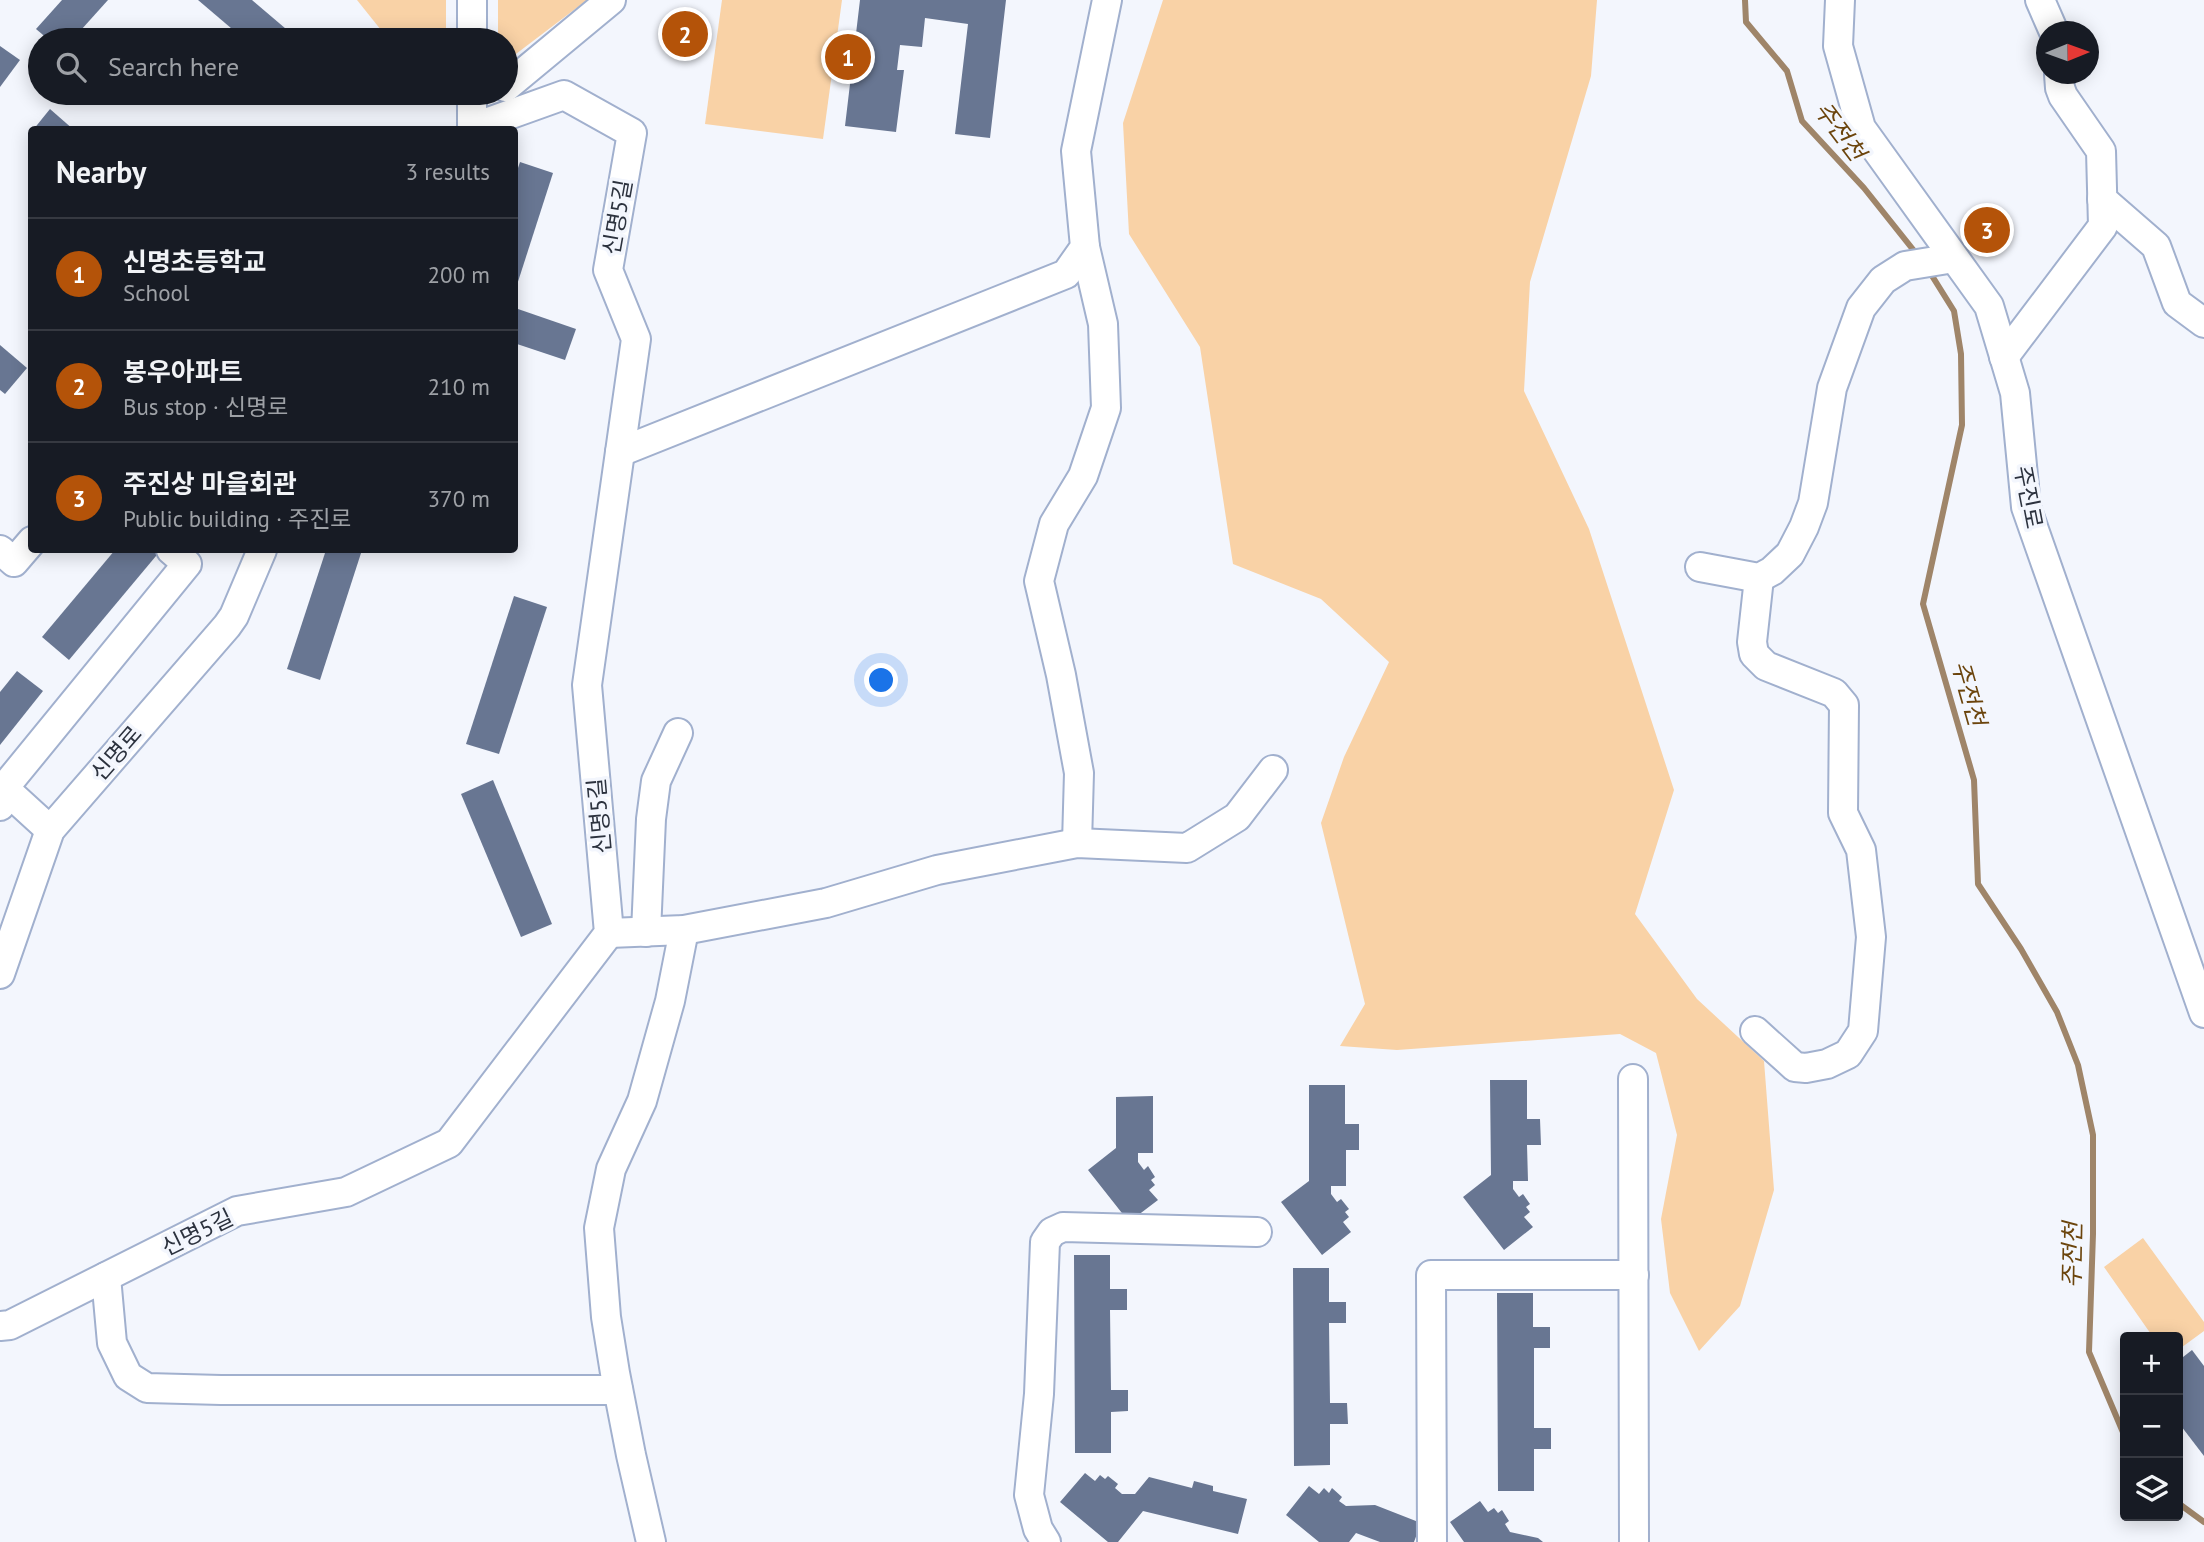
<!DOCTYPE html>
<meta charset="utf-8">
<style>
body{margin:0;font-family:"PT Sans","Noto Sans KR",sans-serif;background:#242831;color:#f1f3f6}
.controls{position:absolute;right:21px;bottom:21px;display:grid;overflow:hidden;border-radius:7px;box-shadow:0 4px 18px #0003}
.controls button{width:63px;height:63px;display:grid;place-items:center;padding:0;border:0;border-bottom:2px solid #363941;background:#171b24;color:#f1f3f6;font:35px sans-serif}
.compass{position:absolute;left:2036px;top:21px;width:63px;height:63px;border-radius:50%;background:#171b24;box-shadow:0 4px 18px #0003;rotate:89deg}
.you{position:absolute;left:882px;top:681px;width:24px;height:24px;margin:-18px;border:5px solid #fff;border-radius:50%;background:#1a73e8;box-shadow:0 0 0 10px #1a73e833}
.badge{display:grid;place-items:center;width:46px;height:46px;border-radius:50%;background:#b45309;color:#fff;font-size:23px;font-weight:700}
.pin{position:absolute;translate:-50% -50%;border:4px solid #fff;box-shadow:0 2px 7px #0006}
.list{margin:0;padding:0;list-style:none}
h2{display:flex;justify-content:space-between;align-items:center;height:91px;margin:0;padding:0 28px;font-size:30px}
h2 small{font-size:23px;font-weight:400;color:#9ea1a6}
.list li{display:grid;grid-template-columns:46px 1fr auto;gap:21px;align-items:center;box-sizing:border-box;height:112px;padding:0 28px;border-top:2px solid #363941}
.list b{display:block;font-size:26px;white-space:nowrap}
.list p{margin:0;font-size:23px;white-space:nowrap;color:#9ea1a6}
.list em{font-size:23px;font-style:normal;color:#9ea1a6}
.icon{flex:none;width:38px;height:38px;fill:none;stroke:currentColor;stroke-width:2;stroke-linecap:round;stroke-linejoin:round}
.map{position:relative;flex:none;width:2204px;height:1542px;overflow:hidden}
.search{position:absolute;background:#171b24;box-shadow:0 4px 18px #0003;left:28px;top:28px;width:490px;height:77px;display:flex;align-items:center;gap:18px;box-sizing:border-box;padding:0 24px;border-radius:38px;color:#9ea1a6;font-size:26px}
.panel{position:absolute;background:#171b24;box-shadow:0 4px 18px #0003;left:28px;top:126px;width:490px;height:427px;border-radius:7px}
.map>svg:first-child{display:block}
</style>
<div class="map">
<svg width="2204" height="1542" viewBox="0 0 2204 1542">
<rect width="100%" height="100%" fill="#f3f6fd"/>
<g fill="#f9d2a6">
<polygon points="357,0 446,0 446,40 389,40"/>
<polygon points="498,0 587,0 508,60 506,58 506,40 498,40"/>
<polygon points="722,0 842,0 823,139 705,124"/>
<polygon points="1163,0 1597,0 1591,76 1530,282 1524,391 1589,529 1674,790 1635,914 1697,999 1764,1061 1774,1190 1740,1306 1699,1351 1670,1293 1661,1219 1677,1135 1656,1053 1620,1034 1397,1050 1340,1046 1365,1004 1321,823 1344,757 1389,662 1321,599 1233,564 1200,347 1129,234 1123,123"/>
<polygon points="2143,1238 2204,1322 2204,1331 2178,1350 2178,1337 2153,1337 2104,1267"/>
</g>
<g fill="none" stroke-linecap="round" stroke-linejoin="round">
<g stroke="#9f8569" stroke-width="6">
<polyline points="1745,0 1746,22 1787,71 1802,121 1864,188 1919,257"/>
<polyline points="1929,271 1954,311 1961,354 1962,425 1923,604 1974,780 1978,884 2021,949 2057,1012 2078,1065 2093,1135 2093,1234 2089,1352 2125,1437"/>
<polyline points="2178,1503 2204,1522"/>
</g>
</g>
<g fill="#687692">
<polygon points="62,0 108,0 72,40 49,40 36,29"/>
<polygon points="198,0 252,0 299,40 245,40"/>
<polygon points="860,0 1006,0 990,138 955,134 968,24 925,18 922,47 900,45 897,70 904,70 896,132 845,126"/>
<polygon points="0,46 20,60 0,87"/>
<polygon points="50,109 74,130 33,130"/>
<polygon points="520,162 553,173 515,291 514,180"/>
<polygon points="518,309 576,329 565,360 514,343 514,319"/>
<polygon points="0,345 27,368 5,394 0,390"/>
<polygon points="115,550 161,550 69,660 42,637"/>
<polygon points="326,550 362,550 320,680 287,669"/>
<polygon points="514,596 547,607 499,754 466,744"/>
<polygon points="17,671 43,691 0,745 0,692"/>
<polygon points="493,780 552,924 521,937 461,794"/>
<polygon points="1490,1080 1527,1080 1527,1119 1540,1119 1541,1145 1527,1145 1528,1181 1513,1181 1513,1189 1519,1197 1523,1194 1530,1204 1526,1207 1530,1212 1524,1217 1533,1227 1504,1250 1463,1197 1491,1175"/>
<polygon points="1309,1085 1345,1085 1345,1124 1359,1124 1359,1150 1346,1150 1346,1186 1331,1186 1331,1194 1337,1202 1341,1199 1349,1209 1345,1212 1349,1217 1343,1222 1351,1232 1322,1255 1281,1202 1309,1181"/>
<polygon points="1153,1096 1153,1153 1138,1153 1138,1162 1144,1170 1148,1166 1155,1177 1151,1180 1155,1185 1149,1190 1158,1200 1129,1222 1088,1170 1116,1148 1116,1097"/>
<polygon points="1074,1255 1110,1255 1110,1289 1127,1289 1127,1310 1110,1310 1111,1390 1128,1390 1128,1411 1111,1412 1111,1453 1075,1453"/>
<polygon points="1293,1268 1329,1268 1329,1302 1346,1302 1346,1323 1329,1323 1330,1403 1347,1403 1348,1424 1330,1424 1330,1465 1294,1466"/>
<polygon points="1497,1293 1533,1293 1533,1327 1550,1327 1550,1348 1534,1348 1534,1428 1551,1428 1551,1449 1534,1449 1534,1491 1498,1491"/>
<polygon points="2192,1350 2204,1366 2204,1456 2178,1422 2178,1361"/>
<polygon points="1085,1473 1095,1481 1100,1475 1105,1479 1108,1476 1118,1484 1115,1488 1122,1494 1135,1494 1149,1477 1192,1488 1194,1481 1213,1486 1213,1491 1247,1499 1238,1534 1143,1511 1118,1542 1108,1542 1060,1502"/>
<polygon points="1309,1486 1319,1494 1324,1488 1329,1493 1332,1488 1342,1497 1339,1501 1346,1506 1375,1505 1421,1523 1414,1542 1380,1542 1356,1533 1349,1542 1319,1542 1286,1515"/>
<polygon points="1480,1501 1488,1512 1494,1508 1498,1513 1502,1510 1509,1521 1505,1524 1510,1532 1538,1538 1543,1542 1464,1542 1450,1522"/>
</g>
<g fill="none" stroke-linecap="round" stroke-linejoin="round">
<defs>
<g id="minor">
<polyline points="472,0 472,40"/>
<polyline points="1840,0 1838,46 1861,128 1989,306 2015,393 2026,507 2204,1013"/>
<polyline points="2040,0 2054,32"/>
<polyline points="506,87 611,0"/>
<polyline points="472,93 472,128"/>
<polyline points="2102,199 2156,246 2177,303 2204,323"/>
<polyline points="2004,357 2103,226 2101,151 2063,96 2060,88 2059,74"/>
<polyline points="620,452 1066,274 1085,247 1076,151 1107,0"/>
<polyline points="0,550 14,562 32,541"/>
<polyline points="1700,567 1759,578 1772,571 1790,554 1804,527 1813,503 1832,388 1861,308 1883,280 1905,266 1954,258"/>
<polyline points="0,789 4,788 50,830"/>
<polyline points="0,806 4,788 187,564 171,550"/>
<polyline points="1077,843 1079,773 1061,675 1039,581 1054,524 1083,476 1106,408 1103,324 1085,247"/>
<polyline points="646,932 651,819 656,781 678,733"/>
<polyline points="609,933 684,930 826,903 937,870 1077,843 1187,848 1237,817 1273,770"/>
<polyline points="0,974 50,830 227,626 234,616 262,550"/>
<polyline points="1755,1031 1795,1067 1806,1068 1827,1064 1848,1054 1863,1031 1871,937 1861,850 1843,813 1844,705 1834,693 1766,666 1754,654 1752,642 1759,578"/>
<polyline points="1633,1079 1634,1542"/>
<polyline points="106,1277 112,1343 128,1376 147,1388 221,1390 618,1390"/>
<polyline points="0,1326 10,1325 237,1211 346,1192 449,1143 609,933 587,685 636,339 608,270 632,133 564,95 472,128"/>
<polyline points="651,1542 631,1455 615,1373 606,1317 599,1228 611,1169 642,1101 670,1001 684,930"/>
<polyline points="1046,1542 1038,1529 1029,1495 1039,1394 1045,1242 1052,1232 1063,1227 1257,1232"/>
<polyline points="1432,1542 1431,1275 1634,1275"/>
</g>
</defs>
<use href="#minor" stroke="#a1b0ce" stroke-width="32"/>
<use href="#minor" stroke="#fff" stroke-width="28"/>
</g>
<g text-anchor="middle" dominant-baseline="central" stroke-width="7" stroke-linejoin="round" paint-order="stroke">
<g font-size="23" fill="#2c323e" stroke="#f3f6fd">
<text transform="translate(617 217) rotate(-80)">신명5길</text>
<text transform="translate(2029 497) rotate(79)">주진로</text>
<text transform="translate(116 753) rotate(-49)">신명로</text>
<text transform="translate(599 816) rotate(-95)">신명5길</text>
<text transform="translate(197 1232) rotate(-26)">신명5길</text>
</g>
<g font-size="24" font-style="italic" fill="#6b440c" stroke="#f3f6fd">
<text transform="translate(1840 131) rotate(53)">주전천</text>
<text transform="translate(1969 693) rotate(74)">주전천</text>
<text transform="translate(2072 1255) rotate(-89)">주전천</text>
</g>
</g>
</svg>
<div class="controls">
<button>+</button>
<button>−</button>
<button><svg class="icon" aria-label="layers" viewBox="0 0 24 24"><path d="M12 4l9 5-9 5-9-5zM3 14l9 5 9-5"/></svg></button>
</div>
<svg class="compass" viewBox="-18 -18 36 36"><path d="M0-13l5 13h-10z" fill="#e53935"/><path d="M0 13l5-13h-10z" fill="#9ea1a6"/></svg>
<div class="you"></div>
<div class="pin badge" style="left:848px;top:57px">1</div>
<div class="pin badge" style="left:685px;top:34px">2</div>
<div class="pin badge" style="left:1987px;top:230px">3</div>
<div class="search"><svg class="icon" aria-label="search" viewBox="0 0 24 24"><circle cx="10" cy="10" r="6"/><path d="M15 15l6 6"/></svg>Search here</div>
<section class="panel">
<h2>Nearby<small>3 results</small></h2>
<ul class="list">
<li><span class="badge">1</span><div><b>신명초등학교</b><p>School</p></div><em>200 m</em></li>
<li><span class="badge">2</span><div><b>봉우아파트</b><p>Bus stop · 신명로</p></div><em>210 m</em></li>
<li><span class="badge">3</span><div><b>주진상 마을회관</b><p>Public building · 주진로</p></div><em>370 m</em></li>
</ul>
</section>
</div>
